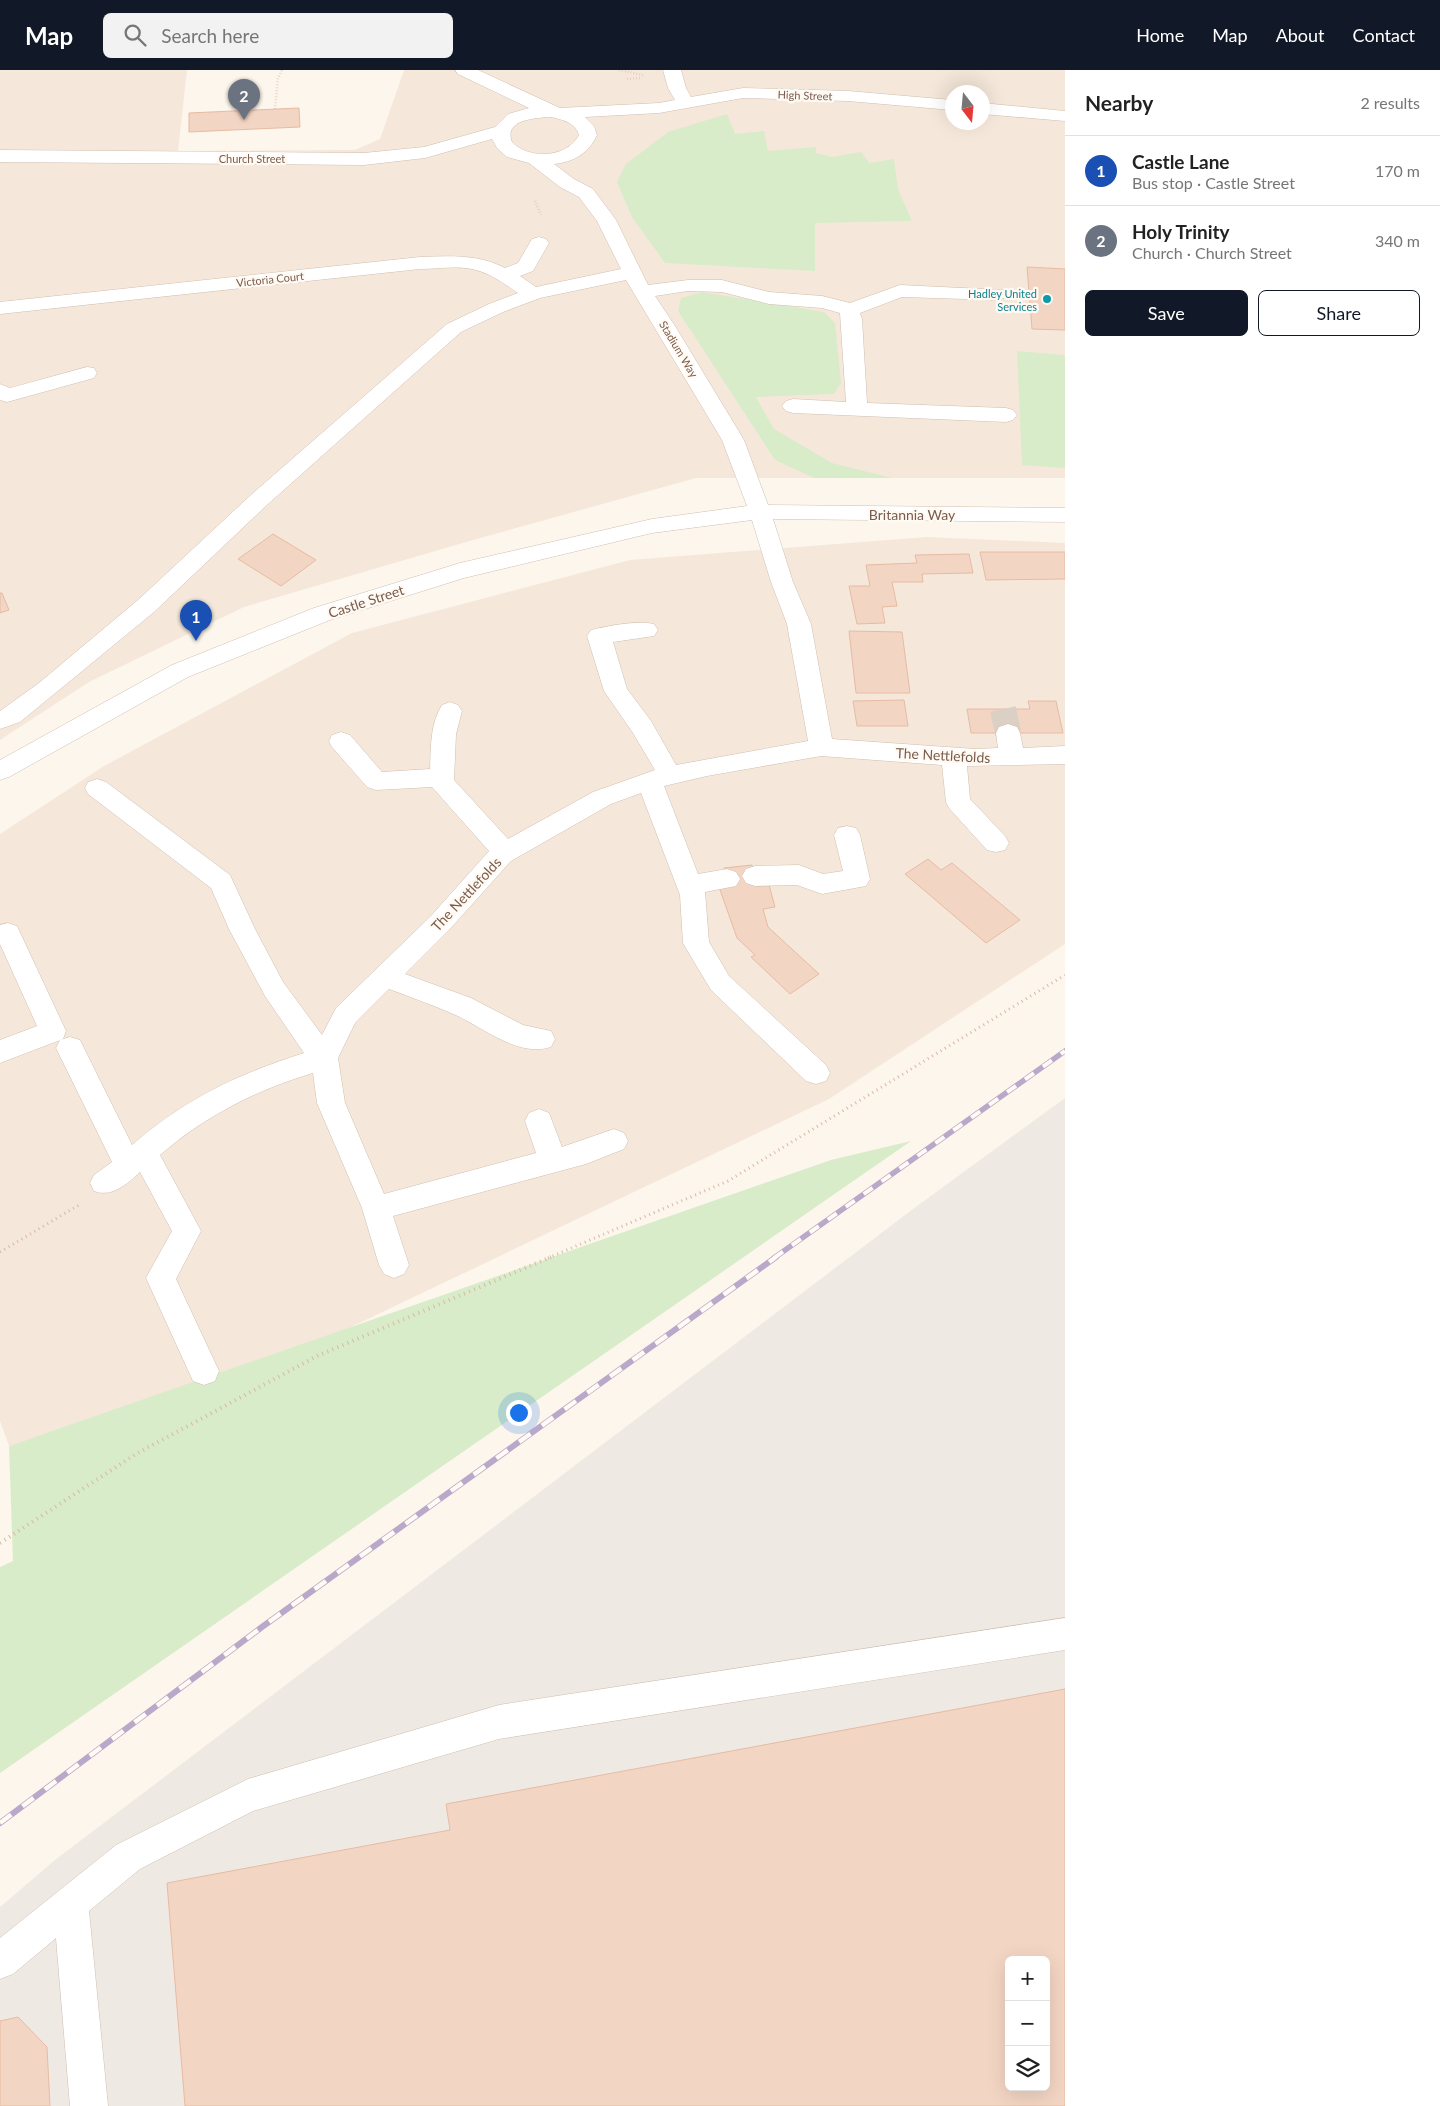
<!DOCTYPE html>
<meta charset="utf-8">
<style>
body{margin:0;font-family:Lato,sans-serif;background:#f2f2f2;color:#222}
.controls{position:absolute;right:15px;bottom:15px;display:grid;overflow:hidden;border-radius:8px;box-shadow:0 5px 20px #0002}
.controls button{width:45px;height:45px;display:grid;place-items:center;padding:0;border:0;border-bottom:1px solid #e0e0e0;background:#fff;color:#222;font:25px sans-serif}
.compass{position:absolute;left:945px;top:15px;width:45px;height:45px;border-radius:50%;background:#fff;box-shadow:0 5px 20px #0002;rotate:164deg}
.you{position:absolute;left:518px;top:1342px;width:18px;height:18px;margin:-12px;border:4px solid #fff;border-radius:50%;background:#1a73e8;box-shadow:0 0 0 8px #1a73e833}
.badge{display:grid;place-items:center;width:32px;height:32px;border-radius:50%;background:#111827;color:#fff;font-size:16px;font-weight:700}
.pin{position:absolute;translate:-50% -41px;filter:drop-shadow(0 1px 2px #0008)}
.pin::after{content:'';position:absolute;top:26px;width:18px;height:15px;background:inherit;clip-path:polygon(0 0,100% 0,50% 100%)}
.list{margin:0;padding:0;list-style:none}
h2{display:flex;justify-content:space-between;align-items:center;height:65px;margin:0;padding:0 20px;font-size:21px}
h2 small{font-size:16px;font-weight:400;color:#767676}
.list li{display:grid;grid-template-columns:32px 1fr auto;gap:15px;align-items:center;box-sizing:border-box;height:70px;padding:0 20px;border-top:1px solid #e0e0e0}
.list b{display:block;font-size:19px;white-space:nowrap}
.list p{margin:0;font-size:16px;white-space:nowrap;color:#767676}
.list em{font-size:16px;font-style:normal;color:#767676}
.actions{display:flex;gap:10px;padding:15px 20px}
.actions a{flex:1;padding:11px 0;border:1px solid #111827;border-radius:8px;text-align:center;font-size:18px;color:#111827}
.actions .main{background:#111827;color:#fff}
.icon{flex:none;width:28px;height:28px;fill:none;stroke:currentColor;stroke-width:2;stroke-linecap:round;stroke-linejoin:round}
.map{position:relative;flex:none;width:1065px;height:2036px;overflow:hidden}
header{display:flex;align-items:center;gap:30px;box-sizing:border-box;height:70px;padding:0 25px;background:#111827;color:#fff}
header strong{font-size:24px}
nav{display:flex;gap:28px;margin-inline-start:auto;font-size:18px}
.search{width:350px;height:45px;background:#f2f2f2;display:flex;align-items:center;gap:12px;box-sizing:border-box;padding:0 18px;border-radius:8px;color:#767676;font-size:19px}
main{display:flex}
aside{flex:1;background:#fff}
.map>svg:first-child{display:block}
</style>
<header>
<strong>Map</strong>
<div class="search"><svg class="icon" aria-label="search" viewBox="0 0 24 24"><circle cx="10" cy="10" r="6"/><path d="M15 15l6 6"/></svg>Search here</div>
<nav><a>Home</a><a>Map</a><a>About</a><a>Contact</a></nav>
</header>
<main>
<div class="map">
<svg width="1065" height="2036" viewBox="0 0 1065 2036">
<rect width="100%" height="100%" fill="#fdf6ec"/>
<g fill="#f5e8da" fill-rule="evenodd">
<path d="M0,0h187l-9,81 177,-1 25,-11 24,-69h661v408h-369l-223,62 -229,67 -155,75 -89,58zM952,22h30v30h-30z"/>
<polygon points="927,467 1065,473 1065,874 829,1029 330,1267 9,1376 0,1351 0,764 104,696 352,563 630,490"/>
</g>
<path fill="#efe9e4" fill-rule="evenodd" d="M1065,1028v1008h-1065v-199l55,-47 858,-651zM1009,1890h37v127h-37z"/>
<g fill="#d8ecc9">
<polygon points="727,44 735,64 764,61 768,81 816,77 816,83 832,87 861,82 869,93 894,89 898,119 912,151 815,153 815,201 665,193 632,147 617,112 626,94 668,62"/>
<polygon points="702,222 824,242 835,253 841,313 834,324 756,327 774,359 832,393 892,408 814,408 775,390 678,241 681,228"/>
<polygon points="1017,281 1065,285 1065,398 1022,395"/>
<polygon points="911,1071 0,1703 0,1497 13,1491 9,1376 831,1090"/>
</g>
<g fill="#f3d5c3" stroke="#e6bba3" fill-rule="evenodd">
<polygon points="299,38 300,57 189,62 189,43"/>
<polygon points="1027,197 1065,199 1065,260 1032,259"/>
<polygon points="273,464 316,490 281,516 238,489"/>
<polygon points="980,482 1065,482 1065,509 986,510"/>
<polygon points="969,484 973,503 922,504 923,512 892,512 897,536 882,537 885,553 857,554 849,516 870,516 866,495 917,493 915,485"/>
<polygon points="0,523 2,523 9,540 0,543"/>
<polygon points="849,561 902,562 910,623 856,623"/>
<polygon points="904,630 908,656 857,656 853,631"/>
<polygon points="1028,631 1056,631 1063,663 971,663 967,639 1030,639"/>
<polygon points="928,789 941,800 952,793 1020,850 986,873 905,804"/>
<polygon points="752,795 757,816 769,815 775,837 763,839 768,857 819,904 790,924 751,887 755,885 737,868 719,817 727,809 724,798"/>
<path d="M1065,1619v417h-880l-18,-223 283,-53 -4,-26zM1009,1890h37v127h-37z"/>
<polygon points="18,1947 47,1977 50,2036 0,2036 0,1951"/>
</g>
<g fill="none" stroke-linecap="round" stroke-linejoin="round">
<polyline stroke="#dcd0c4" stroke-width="26" stroke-dasharray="26 13" stroke-linecap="butt" points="1003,639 1008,663"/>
<defs>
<g id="minor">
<path d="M455,0h23l82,38 99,-5 16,-3 -7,-12 -5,-18h18l5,18 5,9 52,-9 105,3 104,9v10l-104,-9 -105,-3 -84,15 -74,4 9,9 3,9c-8,18 -23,27 -43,29l20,15 19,10 23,31 32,65 40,-5h34l47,12 53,4 28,7 50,-18 104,5 3,4 -3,4 -7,2 -95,-3 -42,16 2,6 5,84 139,5 7,2 4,5 -4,5 -7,2 -213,-9 -7,-2 -4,-5 4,-5 7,-2 53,3 -6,-89 -18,-5 -53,-4 -47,-12 -34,-1 -33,5 20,30 69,114 24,65 297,3v14l-292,-3 20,63 18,42 21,115 143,10 23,-1 -2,-15 3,-6 9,-3 9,3 3,6 3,15 42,-2v18l-98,2 3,33 35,37 4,7 -4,7 -9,2 -9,-2 -38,-42 -3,-6 -4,-37 -121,-9 -114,20 -43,10 34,88 29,-5 9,3 4,7 -4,7 -31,6 4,50 20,34 97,89 4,8 -4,8 -10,3 -10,-3 -95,-91 -24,-40 -4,-7 -3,-48 -39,-102 -30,11 -100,57 -62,69 -44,44 66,24 52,27 28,6 4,8 -4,8c-35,11 -70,-22 -100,-34 -21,-9 -41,-16 -62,-24l-34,34 -17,35 7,45 39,91 152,-41 -11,-32 4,-8 10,-4 10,4 13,34 52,-18 10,4 4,8 -4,8 -38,15 -193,52 16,49 -5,9 -10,4 -10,-4 -5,-9 -17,-57 -45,-105 -4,-30c-57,17 -108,43 -153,82l41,76 -25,48 43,92 -4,10 -11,4 -11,-4 -47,-103 26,-47 -32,-59c-13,12 -28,26 -46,19l-4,-8 4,-8 18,-13 -56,-114 4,-8 10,-3 10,3 52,105c55,-47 104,-70 172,-92l-39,-57 -36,-67 -18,-41 -123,-94 -3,-6 3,-6 9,-3 9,3 124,93 25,54 28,53 39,53 14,-27 95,-92 58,-65 -57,-64 -56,3 -9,-3 -35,-40 -3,-6 3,-6 9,-3 9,3 32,37 48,-3c1,-22 0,-45 12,-64l8,-3 8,3 4,6 -6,23 -2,46 54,59 85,-47 62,-22 -22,-37 -29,-42 -17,-55 4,-6c16,-4 47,-10 63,-6l4,6 -4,6 -41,6 14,47 24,32 25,44 132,-24 -21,-117 -16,-42 -19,-62 -100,13 -188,45 -134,42 -142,57 -179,100 -9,3v-20l172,-95 142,-57 146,-45 192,-44 95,-13 -25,-66 -96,-160 -86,18 -37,14 -42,20 -193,172 -114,108 -134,110 -20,7v-18l39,-28 99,-83 114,-106 195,-170 42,-20 29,-11c-13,-9 -27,-19 -42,-23 -18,-5 -38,-1 -56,-1l-420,45v-12l420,-45c30,-1 58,-3 85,11l13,-5 14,-24 7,-2 7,2 3,4 -16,28 -13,5 16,11 85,-18 -24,-48 -18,-24 -19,-10 -31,-24 -22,-6 -10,-9 -5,-9 -67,19 -61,7 -364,-3v-12l364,3 60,-6 71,-20 13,-13 21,-6 -71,-34zM551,47c12,3 24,5 28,18 -12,23 -50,25 -67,7 -9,-23 24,-24 39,-25z"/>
<polygon points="982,33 1065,41 1065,51 982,44"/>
<polygon points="87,297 94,298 97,303 94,308 7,332 0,330 0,314 10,318"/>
<polygon points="847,756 856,758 860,765 870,809 866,816 822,824 797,815 755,816 746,813 742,806 746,799 755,796 799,795 823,804 843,801 834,765 838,758"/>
<polygon points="8,853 17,856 66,961 63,969 0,993 0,970 37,956 0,874 0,855"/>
<polygon points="1065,1548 1065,1580 499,1669 253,1741 140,1799 89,1841 108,2036 70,2036 56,1868 13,1904 0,1909 0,1868 116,1775 248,1709 499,1635"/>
</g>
</defs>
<use href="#minor" stroke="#d1beb0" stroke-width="1"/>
<g stroke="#d9b8a5" stroke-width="2.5" stroke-dasharray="0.5 2.5" stroke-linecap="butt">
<polyline points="619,0 643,5"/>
<polyline points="627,9 641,8"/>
<polyline points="275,39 278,8 282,0"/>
<polyline points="535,131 541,145"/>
</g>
<g stroke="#d9b8a5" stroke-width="3" stroke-dasharray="1 4" stroke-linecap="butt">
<polyline points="0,1182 79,1135"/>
<polyline points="548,1188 728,1111 1065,905"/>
</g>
<polyline stroke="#d9b8a5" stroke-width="4" stroke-dasharray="1 4.5" stroke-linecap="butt" points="0,1473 136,1384 317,1286 551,1187"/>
<use href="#minor" fill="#fff" fill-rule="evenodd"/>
<defs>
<polyline id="rail-far1" points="774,1188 1065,981"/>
<polyline id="rail" points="0,1753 262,1557 776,1187"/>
</defs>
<use href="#rail-far1" stroke="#b9a8c9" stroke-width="5.5"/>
<use href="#rail" stroke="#b9a8c9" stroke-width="6"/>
<use href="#rail-far1" stroke="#fffaf3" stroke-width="4" stroke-dasharray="11" stroke-linecap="butt"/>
<use href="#rail" stroke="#fffaf3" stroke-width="4.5" stroke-dasharray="14" stroke-linecap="butt"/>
</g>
<circle fill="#0f9aa8" stroke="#fffaf3" stroke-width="2" cx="1047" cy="229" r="5"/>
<g text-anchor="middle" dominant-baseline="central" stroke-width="4.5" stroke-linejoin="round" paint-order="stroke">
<g font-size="11" fill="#7a5c4d" stroke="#fffaf3">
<text transform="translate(805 25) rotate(2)">High Street</text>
<text x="252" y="88">Church Street</text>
<text transform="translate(270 209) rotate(-6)">Victoria Court</text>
<text transform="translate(679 279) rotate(59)">Stadium Way</text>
</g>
<g font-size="11" fill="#0d838f" stroke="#fffaf3" text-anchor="end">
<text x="1037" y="223">Hadley United<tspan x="1037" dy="13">Services</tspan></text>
</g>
<g font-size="14" fill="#7a5c4d" stroke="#fffaf3">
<text x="912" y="444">Britannia Way</text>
<text transform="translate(366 531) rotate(-18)">Castle Street</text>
<text transform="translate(943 685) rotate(3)">The Nettlefolds</text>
<text transform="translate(466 824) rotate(-47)">The Nettlefolds</text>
</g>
</g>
</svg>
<div class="controls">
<button>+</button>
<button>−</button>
<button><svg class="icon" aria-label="layers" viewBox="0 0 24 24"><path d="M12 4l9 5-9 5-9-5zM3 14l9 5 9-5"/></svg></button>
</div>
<svg class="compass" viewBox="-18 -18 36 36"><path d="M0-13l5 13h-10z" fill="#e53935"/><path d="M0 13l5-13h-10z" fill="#767676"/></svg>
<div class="you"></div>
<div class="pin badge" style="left:196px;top:571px;background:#1a4fb4">1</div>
<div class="pin badge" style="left:244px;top:50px;background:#6b7280">2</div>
</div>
<aside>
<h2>Nearby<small>2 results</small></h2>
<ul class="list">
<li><span class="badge" style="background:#1a4fb4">1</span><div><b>Castle Lane</b><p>Bus stop · Castle Street</p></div><em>170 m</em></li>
<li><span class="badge" style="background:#6b7280">2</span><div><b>Holy Trinity</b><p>Church · Church Street</p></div><em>340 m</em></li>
</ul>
<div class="actions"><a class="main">Save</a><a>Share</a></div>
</aside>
</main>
